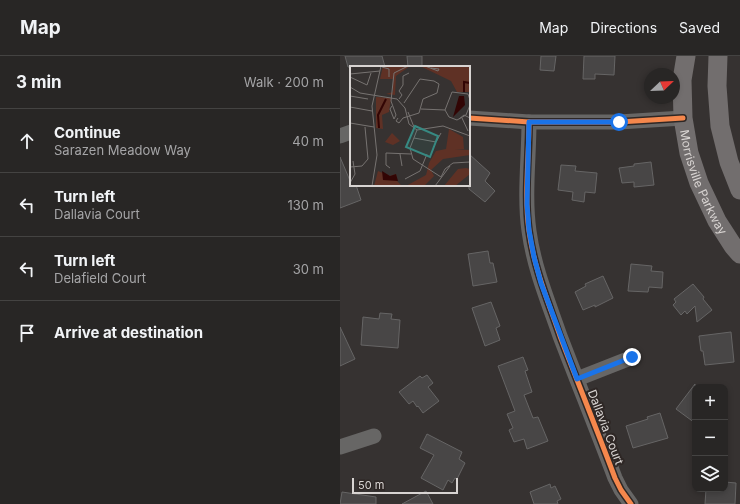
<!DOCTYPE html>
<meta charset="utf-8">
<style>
body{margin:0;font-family:Inter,sans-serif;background:#343232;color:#f1f3f6}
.controls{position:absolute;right:12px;bottom:12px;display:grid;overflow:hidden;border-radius:8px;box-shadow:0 2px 6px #0003}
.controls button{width:36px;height:36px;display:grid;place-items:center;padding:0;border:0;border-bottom:1px solid #444342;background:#282625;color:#f1f3f6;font:20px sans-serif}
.compass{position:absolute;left:304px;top:12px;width:36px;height:36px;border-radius:50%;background:#282625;box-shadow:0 2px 6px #0003;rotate:67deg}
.scale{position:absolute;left:12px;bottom:10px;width:106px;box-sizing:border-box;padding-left:4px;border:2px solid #d8d4d2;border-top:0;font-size:11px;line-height:14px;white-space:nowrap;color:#d8d4d2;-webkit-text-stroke:3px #2e2725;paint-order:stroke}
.stop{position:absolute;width:12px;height:12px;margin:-9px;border:3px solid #1a73e8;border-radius:50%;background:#fff}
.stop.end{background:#1a73e8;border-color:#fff;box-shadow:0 1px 4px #0008}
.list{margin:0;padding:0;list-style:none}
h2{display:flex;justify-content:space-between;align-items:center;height:52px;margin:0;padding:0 16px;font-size:17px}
h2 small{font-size:13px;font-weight:400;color:#a5a5a7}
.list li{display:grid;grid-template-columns:26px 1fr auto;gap:12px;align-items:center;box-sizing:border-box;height:64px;padding:0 16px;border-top:1px solid #444342}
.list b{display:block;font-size:15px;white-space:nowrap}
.list p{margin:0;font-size:13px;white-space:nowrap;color:#a5a5a7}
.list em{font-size:13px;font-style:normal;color:#a5a5a7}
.icon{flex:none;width:22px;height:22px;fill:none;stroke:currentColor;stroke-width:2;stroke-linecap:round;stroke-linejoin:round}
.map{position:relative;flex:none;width:400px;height:448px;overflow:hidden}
header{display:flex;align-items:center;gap:24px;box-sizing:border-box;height:56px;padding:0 20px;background:#282625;border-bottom:1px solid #444342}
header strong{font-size:19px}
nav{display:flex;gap:22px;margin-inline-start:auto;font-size:14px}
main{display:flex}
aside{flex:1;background:#282625}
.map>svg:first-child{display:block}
</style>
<header>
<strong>Map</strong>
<nav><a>Map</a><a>Directions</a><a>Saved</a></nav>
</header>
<main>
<aside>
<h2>3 min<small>Walk · 200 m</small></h2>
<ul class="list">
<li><svg class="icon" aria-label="ahead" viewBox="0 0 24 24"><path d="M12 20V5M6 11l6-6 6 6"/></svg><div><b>Continue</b><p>Sarazen Meadow Way</p></div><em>40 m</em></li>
<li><svg class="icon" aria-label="left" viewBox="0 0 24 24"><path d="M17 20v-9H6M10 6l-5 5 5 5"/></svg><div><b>Turn left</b><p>Dallavia Court</p></div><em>130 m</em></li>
<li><svg class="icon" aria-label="left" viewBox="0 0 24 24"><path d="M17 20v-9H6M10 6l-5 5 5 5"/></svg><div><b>Turn left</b><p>Delafield Court</p></div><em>30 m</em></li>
<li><svg class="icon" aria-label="arrive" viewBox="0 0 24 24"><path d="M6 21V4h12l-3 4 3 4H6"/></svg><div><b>Arrive at destination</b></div></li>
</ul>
</aside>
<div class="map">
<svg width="400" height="448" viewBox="0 0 400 448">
<rect width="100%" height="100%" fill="#363231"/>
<g fill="#484646" stroke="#666565">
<polygon points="5,0 42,0 45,11 8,11"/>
<polygon points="67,0 82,0 82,11 68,11"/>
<polygon points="201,0 216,0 214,15 200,14"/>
<polygon points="244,0 275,0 274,19 255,18 255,23 243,23"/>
<polygon points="129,98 150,117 145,125 155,135 145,146 129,133"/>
<polygon points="0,101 11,127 11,129 16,129 21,144 0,152"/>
<polygon points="311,106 314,129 294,131 294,126 282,127 279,112 294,110 294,108"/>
<polygon points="221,109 236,110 235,115 257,117 255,137 245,136 244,146 232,144 233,136 218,134"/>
<polygon points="148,195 150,207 153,207 157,226 133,230 128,198"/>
<polygon points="291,208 312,210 311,215 323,216 322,232 309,231 308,236 288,235"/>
<polygon points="263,220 273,242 255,251 255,249 243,254 235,236 246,230 245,228"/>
<polygon points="353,228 364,241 363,243 372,254 357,266 355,250 347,258 345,255 341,259 333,249 336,246 334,243"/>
<polygon points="151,246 160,270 156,272 160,284 145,290 132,252"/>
<polygon points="40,257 52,258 51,263 60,264 58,292 21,289 23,261 39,263"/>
<polygon points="0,271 15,303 0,310"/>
<polygon points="391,276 394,306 365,309 363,295 361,295 359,280"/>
<polygon points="183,301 188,314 185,315 192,336 184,339 193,362 198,361 208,385 187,393 184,383 174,386 169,374 173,372 167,358 175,355 158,310"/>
<polygon points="87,319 93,327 88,331 99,345 83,357 78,350 77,351 73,345 69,348 59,336 80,320 82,322"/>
<polygon points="355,328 355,367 336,353"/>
<polygon points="320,357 328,382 293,392 286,370 308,363 307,361"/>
<polygon points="87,378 122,396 119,403 125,407 117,423 115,422 112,427 108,424 103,434 81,422 94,399 80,392"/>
<polygon points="385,426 396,427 395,448 365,448 366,433 385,433"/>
<polygon points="210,428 211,432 215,430 221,443 217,445 218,448 194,448 190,436"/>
<polygon points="86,435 93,448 62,448"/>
<polygon points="2,436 36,441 36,448 0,448"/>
</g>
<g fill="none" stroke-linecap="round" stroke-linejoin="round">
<g stroke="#676665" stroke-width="15">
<polyline points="129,62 189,66 279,66 343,62"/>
<path d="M189,66c0,35 -5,74 0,109 5,37 19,70 31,105 18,47 37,94 55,142l6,12 10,14"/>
<polyline points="0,80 11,76"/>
<polyline points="237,323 293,301"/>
<polyline points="0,391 34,380"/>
</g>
<g stroke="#726e6e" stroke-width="19">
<path id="s1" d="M346,0l-4,24 1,38 6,35 10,30 18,38 16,25 7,8"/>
<polyline points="378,0 377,30 380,70 389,106 400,134"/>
</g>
<defs>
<g id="cycleway">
<polyline points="129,62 189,66 279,66 343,62"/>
<path d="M189,66c0,35 -5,74 0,109 5,37 19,70 31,105 18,47 37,94 55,142l6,12 10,14"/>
</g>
</defs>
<use href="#cycleway" stroke="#2e2725" stroke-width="8"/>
<use href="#cycleway" stroke="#f5874c" stroke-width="5"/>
</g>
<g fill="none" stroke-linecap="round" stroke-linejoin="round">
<polyline stroke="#1a73e8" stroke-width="5" points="279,66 189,66 187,148 189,174 194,201 201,227 237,323 292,301"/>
</g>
<g text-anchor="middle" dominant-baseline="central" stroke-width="4" stroke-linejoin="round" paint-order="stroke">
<g font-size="12" fill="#d8d4d2" stroke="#2e2725">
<text stroke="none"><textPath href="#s1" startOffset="130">Morrisville Parkway</textPath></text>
<text transform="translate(266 371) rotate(69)">Dallavia Court</text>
</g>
</g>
<g transform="translate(10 10)">
<rect width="120" height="120" fill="#363231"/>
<path d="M33,0h27l-14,10 -1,19 -9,-1 7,-2v-13h-13zM70,0h50v26h-13l-6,-11zM26,31l15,1 -2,14 -7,3 1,14 -7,-1zM99,63l14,8 1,12h-9l15,1v5l-27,4 -12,11 3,6 -10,10h-18l20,-11 3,-12 7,-12 10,-2zM42,67l8,8 -7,4 -8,-3zM116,102l4,1v5l-15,12h-11l14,-17zM28,105l12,5 6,-2 1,7 5,5h-28z" fill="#5f3125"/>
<path d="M109,30h5l1,9 -12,12zM32,105l8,5 6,-2 2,7 -15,-1z" fill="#320504"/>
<path fill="none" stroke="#320504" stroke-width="2" d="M114,26v-10l6,1M29,62l-1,-13 8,-16"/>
<path fill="none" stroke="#777371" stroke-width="1" d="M75,0l13,5 1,-2 -8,-1M32,1l7,2v8M0,8l30,-3M0,11l17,8 4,-12M0,21l10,6 37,6 8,9 4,16 8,6 26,-4 27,10M0,30l18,3M49,33l3,-4 -3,-4 4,-6v-9l6,-3M120,34l-2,-6 -16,-2 -7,18 4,7 8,3 9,-5 4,-10M42,40l-2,3 4,10 2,-4 -5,-14 3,-28 14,-7M0,41l22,4M71,43l24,1M58,46l6,15M48,52l-2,3 3,2 4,-5 16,-5 4,-14 14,-6 2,-9 -5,-3 -14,-2 -16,24M112,52l6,13M109,53l5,-4 6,3M0,57l24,4M67,64l-7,18 3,11 28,18M64,72l22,4 5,-9M50,88l2,12M0,101l12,-1 6,-7 -3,-32M40,102l-4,-3v-12l25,1M91,111l4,-8 8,-6 17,-1M55,113l15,-8 7,-17M0,117l5,-9 -2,-13M22,120l5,-31 -5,-49 9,-40M85,120l15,-20"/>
<path fill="#378982" fill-opacity="0.15" stroke="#378982" stroke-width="2" d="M65,60l23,10 -8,21 -24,-10z"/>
<rect width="120" height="120" fill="none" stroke="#d8d4d2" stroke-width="2"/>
</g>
</svg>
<div class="controls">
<button>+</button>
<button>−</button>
<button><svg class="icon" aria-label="layers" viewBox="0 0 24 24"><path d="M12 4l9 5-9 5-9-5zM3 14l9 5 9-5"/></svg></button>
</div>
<svg class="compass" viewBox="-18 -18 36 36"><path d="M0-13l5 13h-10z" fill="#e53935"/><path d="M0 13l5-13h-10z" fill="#a5a5a7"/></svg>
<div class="scale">50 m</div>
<div class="stop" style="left:279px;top:66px"></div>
<div class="stop end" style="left:292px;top:301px"></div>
</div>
</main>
